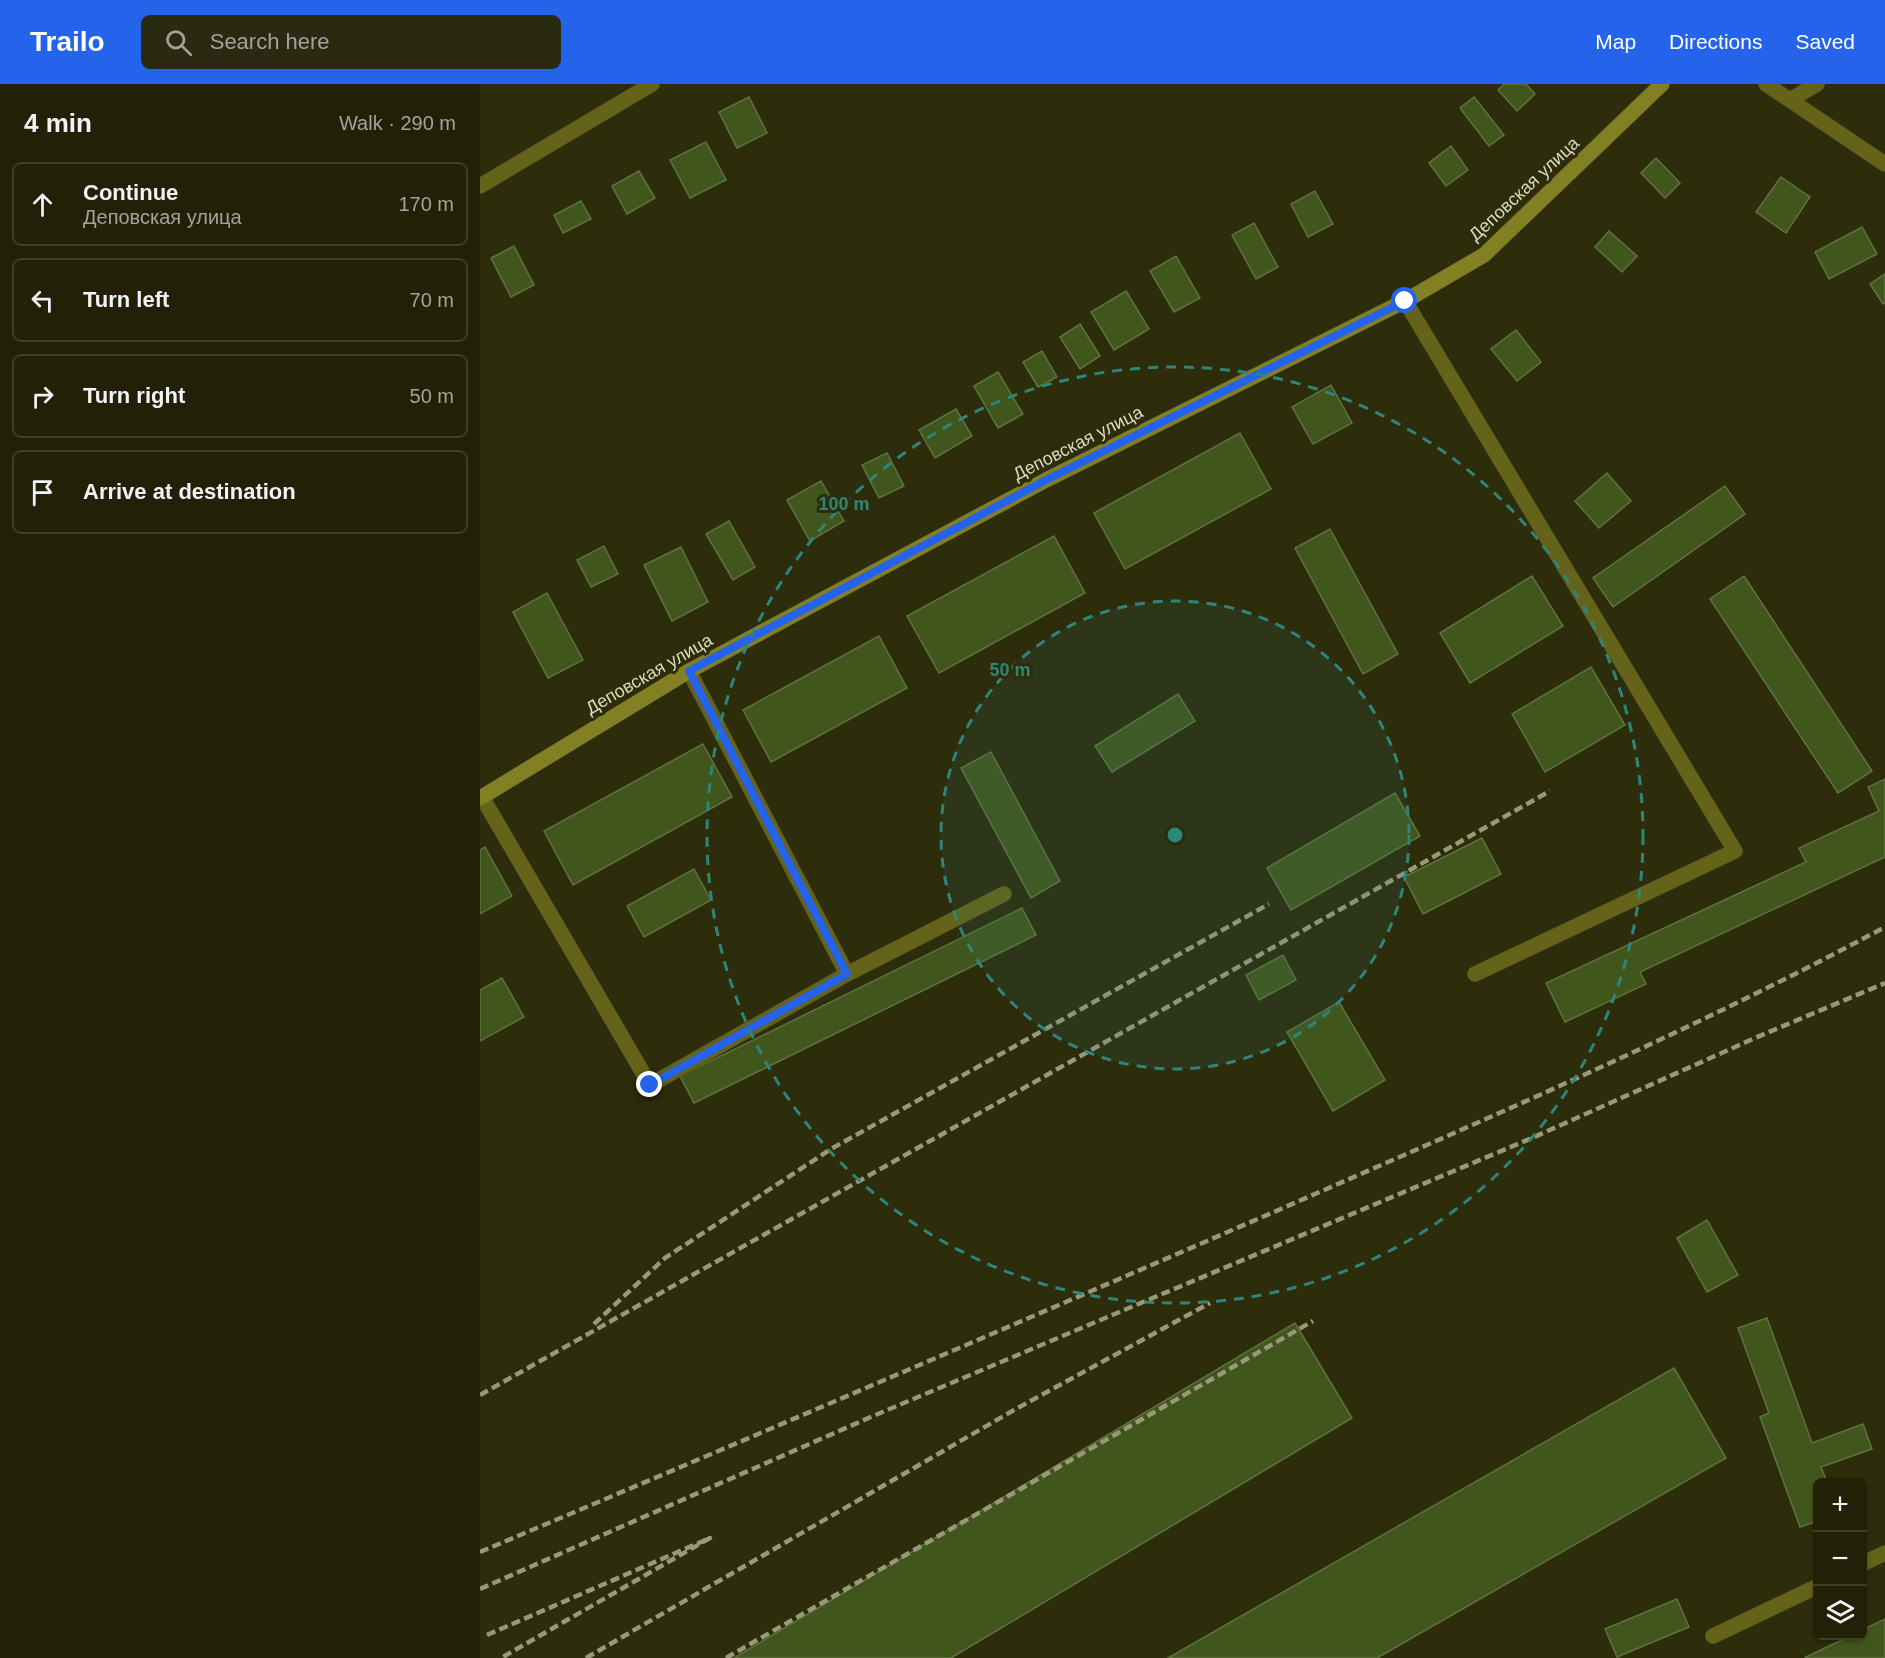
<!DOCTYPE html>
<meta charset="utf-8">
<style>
body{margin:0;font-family:Arial,sans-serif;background:#2a2912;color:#f1f3f6}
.controls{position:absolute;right:18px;bottom:18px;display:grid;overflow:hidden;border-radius:9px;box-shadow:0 2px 4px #0004}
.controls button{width:54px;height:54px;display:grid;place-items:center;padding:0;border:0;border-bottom:2px solid #3f3e29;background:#222108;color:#f1f3f6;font:30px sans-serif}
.stop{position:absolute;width:18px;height:18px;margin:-14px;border:4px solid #2563eb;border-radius:50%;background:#fff}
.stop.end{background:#2563eb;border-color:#fff;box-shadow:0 2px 6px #0008}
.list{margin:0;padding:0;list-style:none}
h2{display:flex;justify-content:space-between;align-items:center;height:78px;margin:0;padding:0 24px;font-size:26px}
h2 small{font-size:20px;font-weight:400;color:#a2a39c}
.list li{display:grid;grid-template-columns:39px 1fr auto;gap:18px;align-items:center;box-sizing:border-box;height:84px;margin:0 12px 12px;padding:0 12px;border:2px solid #3f3e29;border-radius:9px}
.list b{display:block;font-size:22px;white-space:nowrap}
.list p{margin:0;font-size:20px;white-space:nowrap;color:#a2a39c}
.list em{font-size:20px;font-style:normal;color:#a2a39c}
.icon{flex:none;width:33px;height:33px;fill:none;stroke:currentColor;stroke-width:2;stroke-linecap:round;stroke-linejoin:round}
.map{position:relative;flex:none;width:1405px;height:1574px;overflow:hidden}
header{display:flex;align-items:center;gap:36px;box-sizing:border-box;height:84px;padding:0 30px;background:#2563eb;color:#fff}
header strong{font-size:28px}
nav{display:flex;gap:33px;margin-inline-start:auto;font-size:21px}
.search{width:420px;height:54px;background:#2a2912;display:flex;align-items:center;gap:15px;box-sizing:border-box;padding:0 21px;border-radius:9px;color:#a2a39c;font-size:22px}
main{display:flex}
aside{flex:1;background:#222108}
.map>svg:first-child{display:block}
</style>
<header>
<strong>Trailo</strong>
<div class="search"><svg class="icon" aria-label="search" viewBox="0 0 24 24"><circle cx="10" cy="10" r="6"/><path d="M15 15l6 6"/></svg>Search here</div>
<nav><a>Map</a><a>Directions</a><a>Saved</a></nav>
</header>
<main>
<aside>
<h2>4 min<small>Walk · 290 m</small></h2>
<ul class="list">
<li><svg class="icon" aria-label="ahead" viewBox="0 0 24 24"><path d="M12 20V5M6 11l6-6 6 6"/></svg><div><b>Continue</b><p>Деповская улица</p></div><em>170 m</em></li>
<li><svg class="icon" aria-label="left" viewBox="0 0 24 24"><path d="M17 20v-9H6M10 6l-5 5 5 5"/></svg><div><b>Turn left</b></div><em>70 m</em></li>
<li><svg class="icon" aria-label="right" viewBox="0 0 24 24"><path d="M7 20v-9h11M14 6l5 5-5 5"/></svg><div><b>Turn right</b></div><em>50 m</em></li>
<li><svg class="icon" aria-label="arrive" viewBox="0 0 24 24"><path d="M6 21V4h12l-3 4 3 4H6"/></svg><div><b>Arrive at destination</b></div></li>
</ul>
</aside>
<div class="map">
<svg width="1405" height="1574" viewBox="0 0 1405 1574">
<rect width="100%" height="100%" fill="#2d2c0b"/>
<g fill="#40561d" stroke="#5e743d" stroke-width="1.5">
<polygon points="1024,0 1046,0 1055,10 1037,27 1018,6"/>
<polygon points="269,13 287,49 257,64 239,28"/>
<polygon points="994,13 1024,51 1009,62 980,24"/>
<polygon points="226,58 246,96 210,114 190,76"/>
<polygon points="971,62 988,86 966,102 949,79"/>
<polygon points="1176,74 1200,99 1185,114 1161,89"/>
<polygon points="159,87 175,114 147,130 132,102"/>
<polygon points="1301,93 1330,113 1306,149 1276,128"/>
<polygon points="835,107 853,140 828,153 811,120"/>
<polygon points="101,117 111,135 83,149 74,131"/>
<polygon points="774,139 798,183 776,195 752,151"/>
<polygon points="1382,143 1397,170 1349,195 1335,168"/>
<polygon points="1129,147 1157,172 1142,188 1115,163"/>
<polygon points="34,162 54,201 31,213 11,174"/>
<polygon points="696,172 720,214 694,228 670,187"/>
<polygon points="1405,190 1405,219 1403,220 1390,200"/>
<polygon points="646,207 669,245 634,266 611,228"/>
<polygon points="600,240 620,272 600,285 580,253"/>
<polygon points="1036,246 1061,278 1037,297 1011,265"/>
<polygon points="562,267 577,293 558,303 543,278"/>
<polygon points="518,288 543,330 518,344 494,302"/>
<polygon points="851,301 872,339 833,360 812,323"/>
<polygon points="476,325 492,352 455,374 439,346"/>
<polygon points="760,349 791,405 645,485 614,429"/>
<polygon points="407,369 424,402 399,414 382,381"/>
<polygon points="1127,389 1151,417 1119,444 1095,417"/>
<polygon points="341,397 364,437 330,457 307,416"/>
<polygon points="1245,402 1265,430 1133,523 1113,494"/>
<polygon points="249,437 275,483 253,496 226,450"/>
<polygon points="850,445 918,570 883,590 815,464"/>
<polygon points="574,452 605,509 459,589 427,532"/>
<polygon points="124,462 138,490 111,503 97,476"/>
<polygon points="201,463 228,518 192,537 164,481"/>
<polygon points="1052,492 1083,542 990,599 960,549"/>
<polygon points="1264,492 1392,687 1358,709 1230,515"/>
<polygon points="67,509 103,576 68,594 33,528"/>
<polygon points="399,552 427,604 291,678 263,626"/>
<polygon points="1111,583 1145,641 1065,688 1032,630"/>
<polygon points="698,610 715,637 632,688 615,662"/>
<polygon points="223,660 252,713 93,801 64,747"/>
<polygon points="511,668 580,797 551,814 481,684"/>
<polygon points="1405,695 1405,773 1160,888 1166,900 1085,938 1066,899 1326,778 1319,764 1399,727 1388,703"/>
<polygon points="915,709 940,752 811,826 787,784"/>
<polygon points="1002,754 1021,790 943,830 924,793"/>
<polygon points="5,763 32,812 0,830 0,766"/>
<polygon points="214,785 231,816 164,853 147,822"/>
<polygon points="542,824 556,851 214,1019 200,992"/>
<polygon points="803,871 816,896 779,916 766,891"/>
<polygon points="22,894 44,933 0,957 0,906"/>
<polygon points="859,918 905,996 853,1027 807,948"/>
<polygon points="1227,1136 1258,1191 1227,1208 1197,1154"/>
<polygon points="1287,1234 1332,1359 1383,1340 1392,1365 1341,1383 1347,1398 1338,1398 1338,1437 1320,1443 1280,1333 1289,1329 1258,1244"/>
<polygon points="815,1239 872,1334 471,1574 254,1574"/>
<polygon points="1194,1284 1246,1374 897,1574 688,1574"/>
<polygon points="1197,1515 1209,1543 1137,1573 1125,1545"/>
<polygon points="1405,1535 1405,1574 1324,1574 1370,1552 1382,1552 1382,1546"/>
</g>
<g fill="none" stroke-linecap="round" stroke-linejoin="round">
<defs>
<g id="lane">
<polyline points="925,217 1255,767 995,890"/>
<polyline points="209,587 367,890"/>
<polyline points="2,713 170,1001 367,890 524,810"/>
<polyline points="1382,1480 1405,1469"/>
<polyline points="1233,1552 1338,1502"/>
</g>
<g id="street">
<polyline points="1286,0 1405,80"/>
<polyline points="1310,16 1337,0"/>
<polyline points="0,102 172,0"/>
</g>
<polyline id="secondary" points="0,714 209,587 566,396 925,217 1004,171 1182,0"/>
</defs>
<use href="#lane" stroke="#494827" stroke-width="16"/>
<use href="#street" stroke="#494827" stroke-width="16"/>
<use href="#secondary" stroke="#494827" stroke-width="16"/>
<use href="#lane" stroke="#656219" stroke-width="15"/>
<use href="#street" stroke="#656219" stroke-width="15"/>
<use href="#secondary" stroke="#838023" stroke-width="15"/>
<g stroke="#999878" stroke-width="4.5" stroke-dasharray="9 4.5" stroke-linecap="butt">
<polyline points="114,1240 185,1174 351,1065 789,820"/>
<polyline points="0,1311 1070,707"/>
<path d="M0,1468c268,-113 536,-228 803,-344 203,-89 407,-176 602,-281"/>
<polyline points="0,1505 393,1332 1052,1054 1275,954 1405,899"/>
<polyline points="7,1551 230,1454 21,1574"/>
<polyline points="106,1574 534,1326 730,1219"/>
<polyline points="246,1574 833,1237"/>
</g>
</g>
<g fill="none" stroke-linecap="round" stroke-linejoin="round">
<polyline stroke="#2563eb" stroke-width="8" points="170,1001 367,890 209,587 566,396 925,217"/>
</g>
<circle cx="695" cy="751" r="234" fill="#2e857a" fill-opacity=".12"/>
<g fill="none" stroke="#2e857a" stroke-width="3" stroke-dasharray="10 8">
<circle cx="695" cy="751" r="234"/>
<circle cx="695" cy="751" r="468"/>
</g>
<g text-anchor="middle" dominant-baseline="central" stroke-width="6" stroke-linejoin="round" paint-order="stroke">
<g font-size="18" fill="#dbdbbc" stroke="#2d2c0b">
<text transform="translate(1044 105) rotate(-43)">Деповская улица</text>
<text transform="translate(598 359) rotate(-27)">Деповская улица</text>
<text transform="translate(169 590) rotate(-30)">Деповская улица</text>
</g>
</g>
<circle cx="695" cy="751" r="9" fill="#2e857a" stroke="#2d2c0b" stroke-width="3"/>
<g font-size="18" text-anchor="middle" font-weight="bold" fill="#2e857a" stroke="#2d2c0b" stroke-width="6" stroke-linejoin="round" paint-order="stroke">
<text x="364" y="426">100 m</text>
<text x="530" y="592">50 m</text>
</g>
</svg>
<div class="controls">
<button>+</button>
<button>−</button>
<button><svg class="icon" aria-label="layers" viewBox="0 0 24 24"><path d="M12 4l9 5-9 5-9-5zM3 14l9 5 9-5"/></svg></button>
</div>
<div class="stop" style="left:925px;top:217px"></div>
<div class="stop end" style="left:170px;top:1001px"></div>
</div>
</main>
